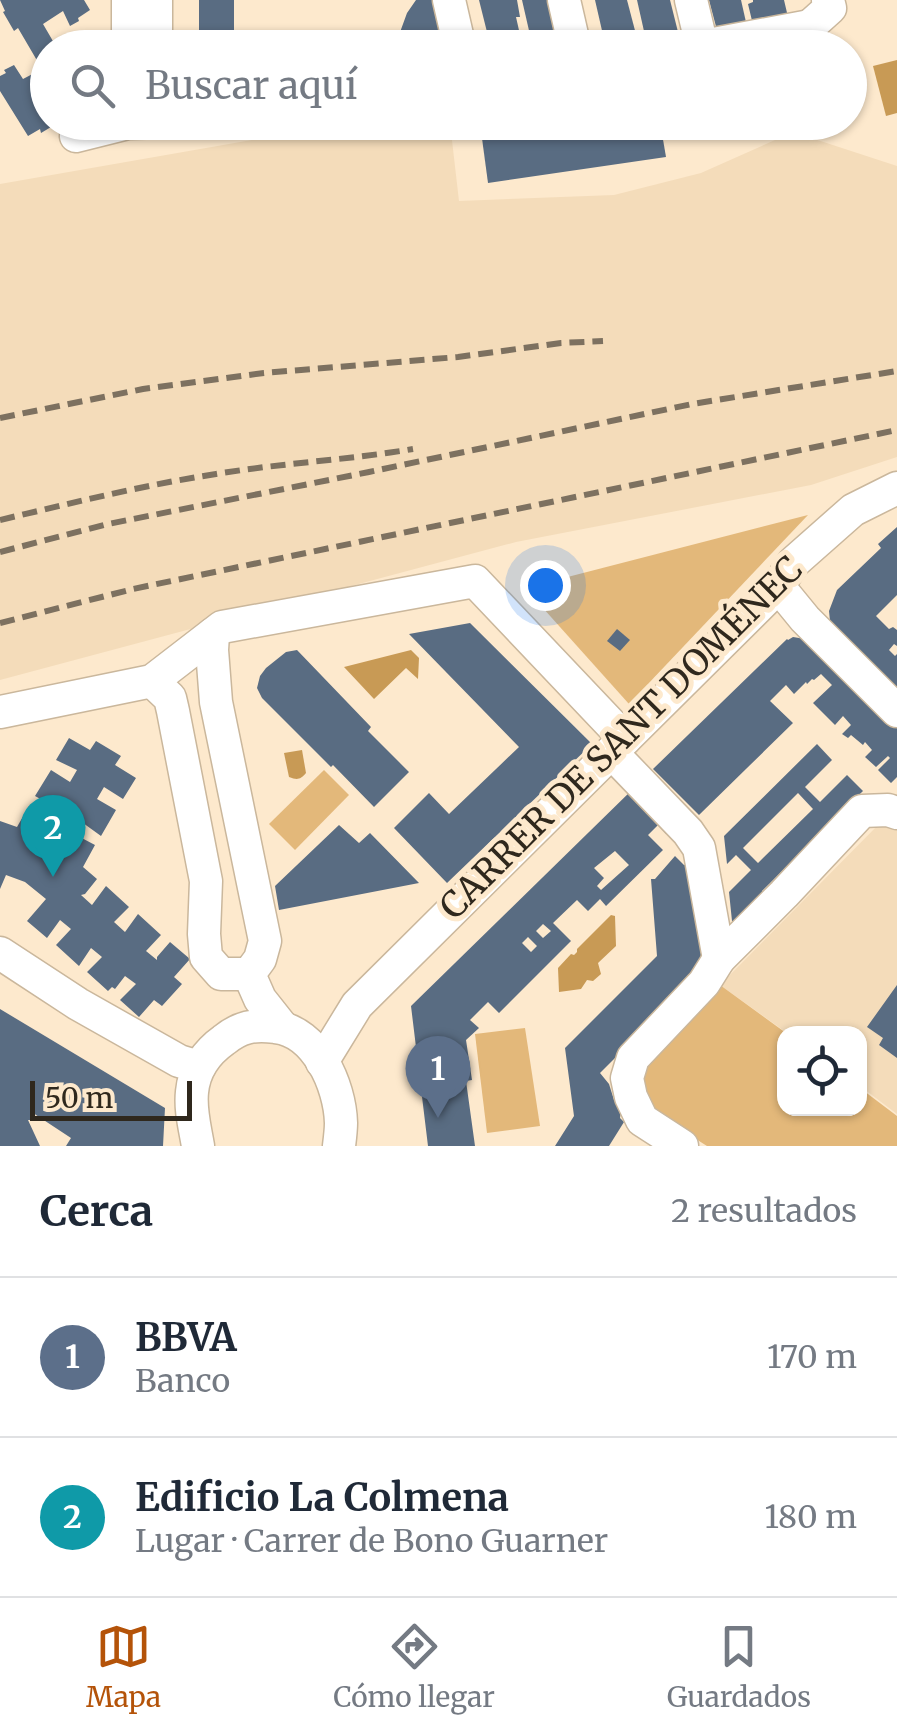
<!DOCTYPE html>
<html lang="es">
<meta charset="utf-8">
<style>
body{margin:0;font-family:Merriweather,serif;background:#f2f2f3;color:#1f2937}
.controls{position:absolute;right:30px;bottom:30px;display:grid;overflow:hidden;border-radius:20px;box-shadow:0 2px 8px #0004}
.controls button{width:90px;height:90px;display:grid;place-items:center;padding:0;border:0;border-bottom:2px solid #e0e1e3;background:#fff;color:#1f2937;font:50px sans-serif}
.scale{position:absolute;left:30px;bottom:25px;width:162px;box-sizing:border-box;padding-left:10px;border:5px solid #2f281d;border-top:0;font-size:28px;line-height:35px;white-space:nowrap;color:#2f281d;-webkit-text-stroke:8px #fde9cd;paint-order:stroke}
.you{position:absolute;left:545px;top:585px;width:35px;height:35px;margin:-25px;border:8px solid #fff;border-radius:50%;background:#1a73e8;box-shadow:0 0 0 15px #1a73e833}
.badge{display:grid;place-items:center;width:65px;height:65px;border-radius:50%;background:#b45309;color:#fff;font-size:32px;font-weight:700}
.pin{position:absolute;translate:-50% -82px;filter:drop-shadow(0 2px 5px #0008)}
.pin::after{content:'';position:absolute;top:52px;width:35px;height:30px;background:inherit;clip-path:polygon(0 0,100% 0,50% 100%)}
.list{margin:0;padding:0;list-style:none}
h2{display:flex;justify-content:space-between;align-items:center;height:130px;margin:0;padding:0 40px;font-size:42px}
h2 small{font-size:32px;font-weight:400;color:#747a83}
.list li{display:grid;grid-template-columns:65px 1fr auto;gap:30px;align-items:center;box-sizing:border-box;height:160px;padding:0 40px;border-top:2px solid #e0e1e3}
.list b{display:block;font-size:38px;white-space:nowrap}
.list p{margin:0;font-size:32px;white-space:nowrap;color:#747a83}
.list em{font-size:32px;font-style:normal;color:#747a83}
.icon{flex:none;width:55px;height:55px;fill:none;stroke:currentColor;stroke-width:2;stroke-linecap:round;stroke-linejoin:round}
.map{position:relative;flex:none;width:897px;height:1146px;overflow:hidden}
.search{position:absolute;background:#fff;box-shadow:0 2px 8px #0004;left:30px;right:30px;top:30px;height:110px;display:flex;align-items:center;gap:25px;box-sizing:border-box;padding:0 35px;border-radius:55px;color:#747a83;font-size:38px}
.sheet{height:450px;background:#fff}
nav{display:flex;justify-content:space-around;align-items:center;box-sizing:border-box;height:140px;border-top:2px solid #e0e1e3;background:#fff;font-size:28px;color:#747a83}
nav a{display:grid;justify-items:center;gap:5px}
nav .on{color:#b45309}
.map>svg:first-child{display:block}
</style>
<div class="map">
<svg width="897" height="1146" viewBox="0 0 897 1146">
<rect width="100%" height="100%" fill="#fde9cd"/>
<g fill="#f4dcba">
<polygon points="354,122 450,123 459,201 614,195 701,173 793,132 897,166 897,457 811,485 516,542 0,680 0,184"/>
<polygon points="880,823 897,823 897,1114 860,1086 860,1034 787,1033 720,985"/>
</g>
<g fill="#e3b87a">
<polygon points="808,515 629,704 525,588"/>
<polygon points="324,770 349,795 295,850 269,824"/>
<polygon points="720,985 786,1033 784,1108 860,1108 860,1088 897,1116 897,1146 707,1146 650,1110 639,1091 647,1057"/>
<polygon points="525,1028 540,1126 487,1133 475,1034"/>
</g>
<g fill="#c89a55">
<polygon points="897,60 897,113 886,116 873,66"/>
<polygon points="411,650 419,658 418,679 406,668 374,699 344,667"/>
<path d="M302,750l4,23c-6,7 -9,7 -17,4l-5,-24z"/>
<polygon points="611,915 615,916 616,946 598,963 601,974 593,981 587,980 581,989 559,992 558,968 571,954 574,955 577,952 577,949"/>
</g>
<g fill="#596c82" fill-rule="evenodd">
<polygon points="0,0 84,0 90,10 78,18 79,21 70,26 63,11 43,24 57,48 48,48 48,108 42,112 51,127 41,133 40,129 28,136 0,91 0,76 6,73 4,70 14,65 23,79 42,69 18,28 14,31 3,12 5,11"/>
<rect x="199" y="0" width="35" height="48"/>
<polygon points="416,0 439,0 450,48 271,48 271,39 331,41 331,33 399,35 407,13"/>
<polygon points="479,0 517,0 520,17 516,17 523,48 491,48"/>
<polygon points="522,0 555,0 565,45 533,48"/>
<polygon points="595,0 627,0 638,42 606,48"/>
<polygon points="637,0 670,0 678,32 646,40"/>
<polygon points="709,0 741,0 748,31 718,34"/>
<polygon points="753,0 784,0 788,17 754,29 748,4 753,2"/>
<polygon points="538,122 660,122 666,157 488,183 481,131"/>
<polygon points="897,527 897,595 876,616 889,629 893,627 897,630 897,646 894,644 889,650 895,656 897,654 897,696 830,621 829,611 837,590 881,548 878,544"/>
<polygon points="470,623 592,744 447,883 394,828 429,793 449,814 519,747 409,634"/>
<polygon points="617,629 630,640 620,651 607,641"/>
<polygon points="793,637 811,640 897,723 897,777 891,783 878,770 890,758 888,756 876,767 865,757 872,750 865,742 863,745 851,735 848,738 842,734 851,725 843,716 835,725 813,703 832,685 821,674 814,680 812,679 807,684 806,682 794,694 786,685 770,701 793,723 699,815 653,769 787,639 788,640"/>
<polygon points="297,650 371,727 368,731 409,772 374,807 333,765 331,767 262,698 257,688 260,676 266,668 286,652"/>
<polygon points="69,738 90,750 96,741 121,756 115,765 136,778 123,799 104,787 97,799 116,810 101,836 83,823 76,835 95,845 83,867 97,879 85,894 81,895 92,905 106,886 129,907 114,922 125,932 138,914 161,935 146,951 157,960 157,957 170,942 190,959 174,977 182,984 162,1006 154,1000 139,1017 120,1000 136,984 125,976 115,989 112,987 108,991 87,972 102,957 91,948 79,966 56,945 71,929 60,920 47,938 27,921 46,899 25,882 6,875 0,889 0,821 17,827 29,806 47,818 55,807 35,796 51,770 70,782 77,770 56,760"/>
<path d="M817,744l15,16 -27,27 15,15 27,-27 16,16 -101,100 2,2 -27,32 -5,-4 -3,-29 22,-22 -15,-15 -9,9 -3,-28zM798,793l15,16 -55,54 -15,-15z"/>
<path d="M635,787l33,45 -2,2 -8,-9 -10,10 15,15 -57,56 -6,-7 -12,12 -11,-11 -24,23 18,18 -72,72 -11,-11 -18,18 9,8 -13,12 6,40 -6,1 9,65h-47l-17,-140zM615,851l14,14 -28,25 -4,-4 7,-8 -10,-10zM543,924l8,7 -8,7 -7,-7zM528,937l9,9 -6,6 -9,-9z"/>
<polygon points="339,825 359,843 370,833 419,883 279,910 275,886"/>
<polygon points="675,856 684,865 694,864 703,956 697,976 600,1073 609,1084 614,1100 621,1111 620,1118 624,1122 609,1146 555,1146 574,1116 565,1048 657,956 651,879 655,879"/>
<polygon points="897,985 897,1058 879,1045 883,1038 867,1027"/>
<polygon points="0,1009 165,1108 163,1146 66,1146 71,1138 30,1111 30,1120 28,1120 40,1146 0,1146"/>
</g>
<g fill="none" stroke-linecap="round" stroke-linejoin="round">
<defs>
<g id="minor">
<polyline points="156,0 156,48"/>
<polyline points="449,0 460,48"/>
<polyline points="564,0 575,48"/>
<polyline points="691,0 702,46"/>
<polyline points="810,26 830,8 828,0"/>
<polyline points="128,48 128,0"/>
<polyline points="692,48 810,26"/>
<polyline points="76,136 128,123 164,122"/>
<polyline points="778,586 805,619 897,711"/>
<polyline points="213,634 212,650 216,702 265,941 260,959 249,974 260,999 283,1028"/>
<polyline points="152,681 170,698 173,711 206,881 204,934 206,957 221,974 249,974"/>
<polyline points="0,712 152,681 222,627 475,581 625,739"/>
<polyline points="611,752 688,832 699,848 719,959"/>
<polyline points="0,953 78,1004 179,1061 199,1067"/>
<polyline points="322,1062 357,1005 766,599 778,586 793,563 853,510 897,488"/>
<path d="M198,1146c-3,-18 -8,-36 -6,-54 2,-22 15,-40 32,-52 16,-13 30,-16 51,-13 41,4 65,58 66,96 0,7 -1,15 -2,23"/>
<polyline points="682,1146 642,1120 631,1097 627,1078 633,1058 704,983 719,959 784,894 862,811 888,810 897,813"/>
</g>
</defs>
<use href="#minor" stroke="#cab79c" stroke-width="35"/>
<use href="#minor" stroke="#fff" stroke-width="32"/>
<g stroke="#7d7160" stroke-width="6" stroke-dasharray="15 8" stroke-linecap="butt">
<polyline points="0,418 143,389 264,373 458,357 561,343 603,341"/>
<path d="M0,520c72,-17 144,-35 216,-46 66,-11 132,-14 197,-25"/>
<polyline points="0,552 108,524 369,472 692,404 897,371"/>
<polyline points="0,623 133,589 897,430"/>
</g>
</g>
<g text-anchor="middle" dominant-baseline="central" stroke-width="10" stroke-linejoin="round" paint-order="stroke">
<g font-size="35" fill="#2f281d" stroke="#fde9cd">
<text transform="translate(621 738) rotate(-45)">CARRER DE SANT DOMÉNEC</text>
</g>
</g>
</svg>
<div class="controls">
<button><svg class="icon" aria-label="locate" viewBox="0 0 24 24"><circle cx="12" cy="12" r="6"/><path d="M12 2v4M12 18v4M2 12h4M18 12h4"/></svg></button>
</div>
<div class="scale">50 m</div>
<div class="you"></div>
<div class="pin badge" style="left:438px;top:1118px;background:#5c6f8a">1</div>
<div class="pin badge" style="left:53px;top:877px;background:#0f9aa8">2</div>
<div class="search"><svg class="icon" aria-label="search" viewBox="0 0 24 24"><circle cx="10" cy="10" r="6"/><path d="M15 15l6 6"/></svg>Buscar aquí</div>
</div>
<section class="sheet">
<h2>Cerca<small>2 resultados</small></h2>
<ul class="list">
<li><span class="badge" style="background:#5c6f8a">1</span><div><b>BBVA</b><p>Banco</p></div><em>170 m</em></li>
<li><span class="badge" style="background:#0f9aa8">2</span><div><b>Edificio La Colmena</b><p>Lugar · Carrer de Bono Guarner</p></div><em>180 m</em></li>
</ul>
</section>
<nav>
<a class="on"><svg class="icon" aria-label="map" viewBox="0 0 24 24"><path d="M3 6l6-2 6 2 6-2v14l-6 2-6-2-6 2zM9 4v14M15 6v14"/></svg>Mapa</a>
<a><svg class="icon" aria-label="directions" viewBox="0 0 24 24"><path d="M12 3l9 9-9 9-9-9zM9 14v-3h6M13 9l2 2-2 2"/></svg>Cómo llegar</a>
<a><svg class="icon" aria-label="saved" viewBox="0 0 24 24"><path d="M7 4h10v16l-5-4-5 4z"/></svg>Guardados</a>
</nav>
